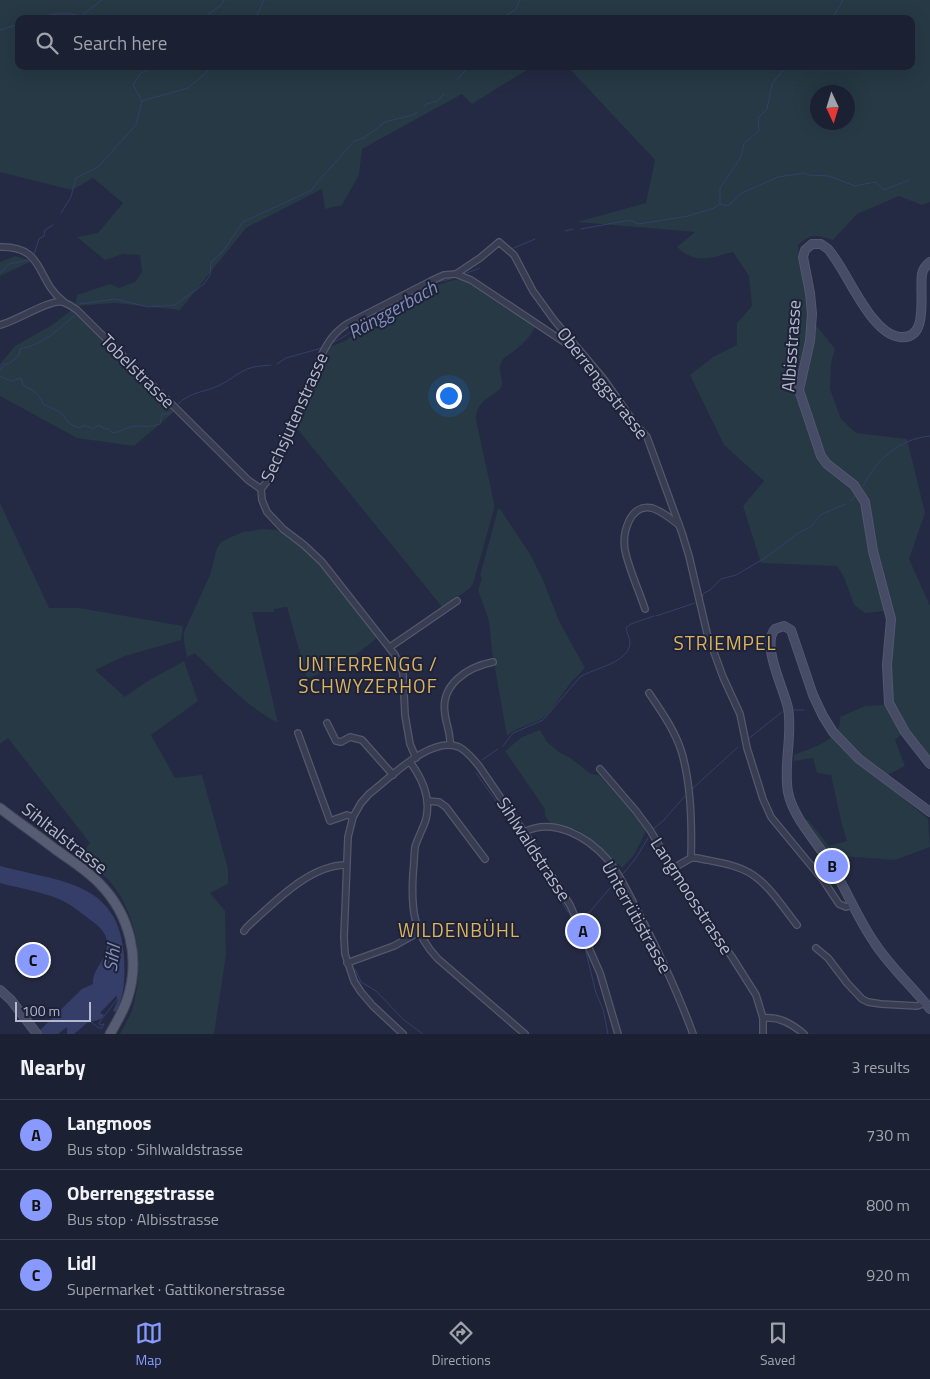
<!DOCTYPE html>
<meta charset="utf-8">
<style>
body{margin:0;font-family:"Titillium Web",sans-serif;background:#24283a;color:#f1f3f6}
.compass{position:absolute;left:810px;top:85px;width:45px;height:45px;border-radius:50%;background:#1b2032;box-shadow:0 5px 20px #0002;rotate:176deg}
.scale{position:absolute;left:15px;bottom:12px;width:76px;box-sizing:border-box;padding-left:5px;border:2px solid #b5b9cc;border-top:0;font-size:14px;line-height:18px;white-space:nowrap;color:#b5b9cc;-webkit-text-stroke:4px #1d2238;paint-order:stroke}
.you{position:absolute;left:448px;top:395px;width:18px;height:18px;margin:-12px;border:4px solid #fff;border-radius:50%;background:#1a73e8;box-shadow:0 0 0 8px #1a73e833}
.badge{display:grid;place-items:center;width:32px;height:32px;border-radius:50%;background:#889aff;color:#111;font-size:16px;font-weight:700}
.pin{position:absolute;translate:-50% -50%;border:2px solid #fff;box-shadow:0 1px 5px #0006}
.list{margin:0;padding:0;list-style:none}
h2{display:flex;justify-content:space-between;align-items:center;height:65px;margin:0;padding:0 20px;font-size:21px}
h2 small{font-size:16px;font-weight:400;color:#a0a3ac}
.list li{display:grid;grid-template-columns:32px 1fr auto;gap:15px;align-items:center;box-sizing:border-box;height:70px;padding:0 20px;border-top:1px solid #393e4d}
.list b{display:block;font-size:19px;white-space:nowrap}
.list p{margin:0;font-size:16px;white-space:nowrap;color:#a0a3ac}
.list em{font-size:16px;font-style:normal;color:#a0a3ac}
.icon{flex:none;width:28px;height:28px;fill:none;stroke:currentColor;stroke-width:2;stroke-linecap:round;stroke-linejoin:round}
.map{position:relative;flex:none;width:930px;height:1034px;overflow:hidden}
.search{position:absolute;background:#1b2032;box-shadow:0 5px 20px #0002;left:15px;right:15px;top:15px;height:55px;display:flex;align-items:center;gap:12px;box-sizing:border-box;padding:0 18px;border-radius:10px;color:#a0a3ac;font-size:19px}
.sheet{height:275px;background:#1b2032}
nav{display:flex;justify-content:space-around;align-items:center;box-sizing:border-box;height:70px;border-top:1px solid #393e4d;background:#1b2032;font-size:14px;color:#a0a3ac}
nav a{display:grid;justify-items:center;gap:2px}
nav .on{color:#889aff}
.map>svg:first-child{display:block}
</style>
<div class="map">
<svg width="930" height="1034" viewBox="0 0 930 1034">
<rect width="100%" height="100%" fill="#242a43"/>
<g fill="#263944" fill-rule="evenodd">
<path d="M0,0h930v202l-8,3 -23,-9 -42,18 -24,26c-17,-5 -21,-7 -35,5l2,21 6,21 2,32 8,6 19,24 -4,14 -1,26 11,30 15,14 51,6 18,74 -16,46 21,47v152l-24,-28 -11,10 10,26 -25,13 48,40 2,28 -35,13 -67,-5 -24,-35h4l21,26 18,-5 -5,-16 -11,-50 -14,-2 -4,-15 -19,3v-6c17,-7 49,-15 46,-38l25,-11 29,-2 -4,-43 5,-37 -2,-14 -28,3 -11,-8 -10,-28 -7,-11 -76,-3 -18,-57 21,-25 -40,-36 -34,-70 23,-18 24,-12v-22l15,-17 -3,-30 -16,-24c-24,6 -37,13 -56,-5l18,-15 -118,-10 69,-19 9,-43 -88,-94h344v-47h-892v47h514l-61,38 -10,-10 -100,55 -3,26 -17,30 -17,4 -3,-20 -76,39 -66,82 -66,-7 -39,3 2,-11 33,-11 9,4 16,-6 7,-10 -2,-17 -17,-1 -18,6 -28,-23 21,-4 25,-30 -30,-25 -21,12 -72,-18zM818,92h30v30h-30z"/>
<polygon points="15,256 32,261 0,276 0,262"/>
<path d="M454,280h10l71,47c-5,10 -12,17 -21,24 -4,3 -10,6 -12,10 -6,10 3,17 -1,27 -12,11 -25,13 -25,32l18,83v6l-21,75 -3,4 -27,20 -148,-182 35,-79 17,-7 16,-14 20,-14 18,-5c8,-13 38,-23 53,-27z"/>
<polygon points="72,310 175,411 134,446 77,438 0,396 0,364 15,346 52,325"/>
<path d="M0,503l49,105h30l104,18 -2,14 -56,16 -30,14 30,27 21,-15 38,-21 14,40 -47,34 24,43 27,-3 26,94v15l-18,9 15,18 1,44 -12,79h-94c4,-8 9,-16 12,-24 13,-42 7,-91 -20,-126 -8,-10 -22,-19 -32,-28l10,-13 -82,-105 -8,6z"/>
<polygon points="498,509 500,509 530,554 543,580 560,623 585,668 572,681 548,714 542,719 513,731 507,736 492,651 489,621 478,590 482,578 480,576"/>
<path d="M264,529l12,1 11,4 23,19 69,83c-27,23 -39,31 -72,42l-20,-71 -13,2v3h-22l26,111c-32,-17 -57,-44 -83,-70l-8,4 -3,-16v-9l26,-57 7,-27 4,-6 10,-5 12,-5z"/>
<path d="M540,730l7,12 13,11 9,4 22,17 8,1 32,36 15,20 -12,24 -12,13 -3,-4 -3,1 -16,-19 -22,-16 -27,-7c-5,-4 -7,-8 -6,-14l-40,-58 17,-14z"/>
</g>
<path fill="#353e69" d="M0,866c58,16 119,14 124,90 1,19 1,39 -8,56l-3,-1 5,-11 -3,-7 1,3 -16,17 4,2 -3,4 -14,4 -13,11h-7v-7l-9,7h-22l46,-45 11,-5c-1,-15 14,-24 14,-39 1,-12 -9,-20 -18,-26 -8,-6 -15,-12 -22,-16 -20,-11 -46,-14 -67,-20z"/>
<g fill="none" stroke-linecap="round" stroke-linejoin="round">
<g stroke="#353e69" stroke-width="1">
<path d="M33,19c15,-5 33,-7 48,-3l21,-16"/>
<polyline points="202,19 221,5 224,0"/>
<polyline points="255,19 264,0"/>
<polyline points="501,19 516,9 520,0"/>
<polyline points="832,19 843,0"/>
<polyline points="0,30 19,24"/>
<polyline points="457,80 469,66"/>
<polyline points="142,101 133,85 141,73 156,66"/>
<polyline points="424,106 427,104 437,101 444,94"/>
<polyline points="720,204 720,188 741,157 744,143 759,131 758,118 767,109 772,84 786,66"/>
<polyline points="61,213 71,197 76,178 98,167 136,125 142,101 188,88 207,72 211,66"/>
<polyline points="581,229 630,220 639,224 688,216 714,208 720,204 728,206 742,193 778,177 804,173 809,175 829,176 855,186 875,182 884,190 909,180"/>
<polyline points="565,231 573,229"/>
<polyline points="514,248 535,239"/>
<polyline points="34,254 39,239 44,236 45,230 53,225"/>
<polyline points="0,273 9,264 28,260"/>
<polyline points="467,273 480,268"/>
<polyline points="80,304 115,299 148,307 175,305 204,284 210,275 211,262 223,251 243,222 312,190 316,184 354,141 364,138 385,122 413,115 418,112"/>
<path d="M334,342c18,-8 32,-25 50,-33 5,-2 11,-3 16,-4l2,-5 34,-18 15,-3"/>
<polyline points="277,364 286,358 322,348"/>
<path d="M0,371l5,-7h4l10,-9 1,-6c22,-4 38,-19 55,-34"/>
<path d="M0,376l11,5 10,-3 2,7c10,5 16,9 20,19l17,8 10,12 9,4 6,-3 8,4 5,-4 7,4 2,-1 6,5c7,-1 16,-7 23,-7 8,0 15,1 24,-2l2,-10h7l4,-4"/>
<path d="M178,404c13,-13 26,-11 42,-19 9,-4 18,-12 27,-16 7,-3 16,-3 24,-4"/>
<path d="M863,486c14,-27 36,-47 67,-50"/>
<polyline points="850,501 855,496"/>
<polyline points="702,597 704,593 710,590 721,579 736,575 765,558 800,532 809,528 822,514 846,504"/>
<polyline points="656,616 695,603"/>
<polyline points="792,710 804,710"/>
<polyline points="748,739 782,712"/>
<path d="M503,746l10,-13 30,-13 37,-43c14,-9 49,-14 50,-34 0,-4 -3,-10 -4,-15l5,-4 23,-8"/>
<polyline points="482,760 498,749"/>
<polyline points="476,773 518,832"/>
<polyline points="691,790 738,747"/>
<polyline points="653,829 663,821 685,796"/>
<polyline points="521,835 545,874"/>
<polyline points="622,875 636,858 648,838"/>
<polyline points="547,877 568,912"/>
<polyline points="583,920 615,882"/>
<polyline points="585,948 596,993 603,1009 608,1034"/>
<polyline points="355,969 361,982 376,991 404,1020 423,1034"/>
<polyline points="91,1022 99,1028 102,1028 104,1024 100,1025 99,1023 118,998"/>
</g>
<defs>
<g id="street">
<path d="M0,247c46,-1 35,33 64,55"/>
<polyline points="456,274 471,280 576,350"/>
<path d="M0,325c17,-4 49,-26 63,-23 5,2 10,5 14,8l171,170 13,9"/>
<path d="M261,489l8,-10 53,-125c7,-14 13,-22 25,-30l84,-43 13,-6 12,-1 24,-16 19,-16 15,13 19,36 21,29 49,58 33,47 11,12 35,96 7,23 18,77 16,44 17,37 7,34 16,51 8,18 52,63 16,24 7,3 6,-2"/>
<polyline points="261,489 262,500 267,512 283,529 304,545 322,562 395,655 403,673 405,715 410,744 416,758"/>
<path d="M645,609c-6,-19 -16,-39 -20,-59 -3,-17 5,-47 27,-42 10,3 19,11 27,17"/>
<polyline points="390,647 457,601"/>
<path d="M649,693c12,18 25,36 32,57 10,32 11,75 10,108"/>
<polyline points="327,723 336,741 341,742 350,737 362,740 393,775"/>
<polyline points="298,733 330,821 347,815 353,817"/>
<path d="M450,745c1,-11 -4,-21 -5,-31 -5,-29 22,-47 48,-52"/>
<path d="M410,762c12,16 21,36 16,57 -3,10 -8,18 -11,28 -1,9 -1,18 -2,27 -2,34 0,59 25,85l87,75"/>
<polyline points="600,769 636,811 650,830 696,907 732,957 756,995 763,1018 763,1034"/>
<polyline points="427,801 439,802 446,807 485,859"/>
<path d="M524,832c30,-15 64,5 84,28 11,13 19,30 27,46 22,42 42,84 58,128"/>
<path d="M672,869l19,-11h6c18,4 40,6 56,17 18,12 31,34 44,50"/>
<path d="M244,931l3,-4c27,-24 62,-62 99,-62"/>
<polyline points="816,948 828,958 847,983 862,999 868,1002 881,1004 917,1006 926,1003"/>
<polyline points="347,963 394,946 419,932"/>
<path d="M763,1018c16,-2 29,6 41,16"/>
<path d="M403,1034l-30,-28 -12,-14 -7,-11 -9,-27 -1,-17 4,-100 5,-20 8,-14 8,-9c21,-16 62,-59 90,-47 8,4 14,12 20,19l45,66 46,73 30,68 18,61"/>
</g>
<g id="secondary">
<path d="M930,262c-4,3 -7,7 -8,12 -3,20 8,66 -22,63 -30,-3 -53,-67 -72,-88l-7,-5h-9l-7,6 -2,7 7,36 2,21 -2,27 -11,49 22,66 6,8 27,21 11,17 8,49 18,68 -4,46 2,38 16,29 25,32"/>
<path d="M930,812l-71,-53 -26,-27 -10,-16 -10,-21 -22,-65 -7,-4 -9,3c-14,16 9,60 13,79 5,28 -5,56 0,84 5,25 26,47 40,68 17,26 28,56 46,82 16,25 38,44 56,67"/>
<polyline points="0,990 11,1000 37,1034"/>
</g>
<path id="primary" d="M0,808c18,14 37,27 55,41 15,11 32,21 45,35 30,31 41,75 27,116 -4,12 -11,23 -17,34"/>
</defs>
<use href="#street" stroke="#53586d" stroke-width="8"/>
<use href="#secondary" stroke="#53586d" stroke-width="10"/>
<use href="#primary" stroke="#42465c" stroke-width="11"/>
<use href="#street" stroke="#383d52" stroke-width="5.5"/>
<use href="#secondary" stroke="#464b66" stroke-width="8"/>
<use href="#primary" stroke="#565c72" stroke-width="9"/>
</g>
<g text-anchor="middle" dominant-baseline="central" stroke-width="4" stroke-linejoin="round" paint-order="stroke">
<g font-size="18" fill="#b5b9cc" stroke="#1d2238">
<text transform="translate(791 346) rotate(-86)">Albisstrasse</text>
<text transform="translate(138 371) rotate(45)">Tobelstrasse</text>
<text transform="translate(603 383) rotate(52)">Oberrenggstrasse</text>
<text transform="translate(294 417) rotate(-66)">Sechsjutenstrasse</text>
<text transform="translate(65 838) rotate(38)">Sihltalstrasse</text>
<text transform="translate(534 849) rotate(57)">Sihlwaldstrasse</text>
<text transform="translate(692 896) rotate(57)">Langmoosstrasse</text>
<text transform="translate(637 917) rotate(61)">Unterrütistrasse</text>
</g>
<g font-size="19" font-style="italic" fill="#828dba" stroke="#1d2238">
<text transform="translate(392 309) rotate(-29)">Ränggerbach</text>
<text transform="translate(111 958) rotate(-82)">Sihl</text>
</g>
<g font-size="19" letter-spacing="1" fill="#deb45f" stroke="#1d2238">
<text x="725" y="642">STRIEMPEL</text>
<text x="368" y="663">UNTERRENGG /<tspan x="368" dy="22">SCHWYZERHOF</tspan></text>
<text x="459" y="929">WILDENBÜHL</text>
</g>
</g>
</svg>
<svg class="compass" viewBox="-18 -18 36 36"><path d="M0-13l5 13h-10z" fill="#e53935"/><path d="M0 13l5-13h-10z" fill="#a0a3ac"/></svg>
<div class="scale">100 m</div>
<div class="you"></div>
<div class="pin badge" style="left:583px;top:931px">A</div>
<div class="pin badge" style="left:832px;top:866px">B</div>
<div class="pin badge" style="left:33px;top:960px">C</div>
<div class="search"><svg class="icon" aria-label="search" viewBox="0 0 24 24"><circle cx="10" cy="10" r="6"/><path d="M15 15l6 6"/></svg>Search here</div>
</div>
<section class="sheet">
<h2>Nearby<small>3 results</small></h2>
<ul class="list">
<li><span class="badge">A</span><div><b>Langmoos</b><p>Bus stop · Sihlwaldstrasse</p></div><em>730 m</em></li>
<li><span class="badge">B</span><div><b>Oberrenggstrasse</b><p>Bus stop · Albisstrasse</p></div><em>800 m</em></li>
<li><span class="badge">C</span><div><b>Lidl</b><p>Supermarket · Gattikonerstrasse</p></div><em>920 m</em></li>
</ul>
</section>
<nav>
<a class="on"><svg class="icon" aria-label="map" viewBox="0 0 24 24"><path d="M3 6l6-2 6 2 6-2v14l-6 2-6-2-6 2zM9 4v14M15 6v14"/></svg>Map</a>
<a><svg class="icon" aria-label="directions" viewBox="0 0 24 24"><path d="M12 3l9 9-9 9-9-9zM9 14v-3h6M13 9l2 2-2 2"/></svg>Directions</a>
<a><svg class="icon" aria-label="saved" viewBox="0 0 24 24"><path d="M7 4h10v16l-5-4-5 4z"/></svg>Saved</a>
</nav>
